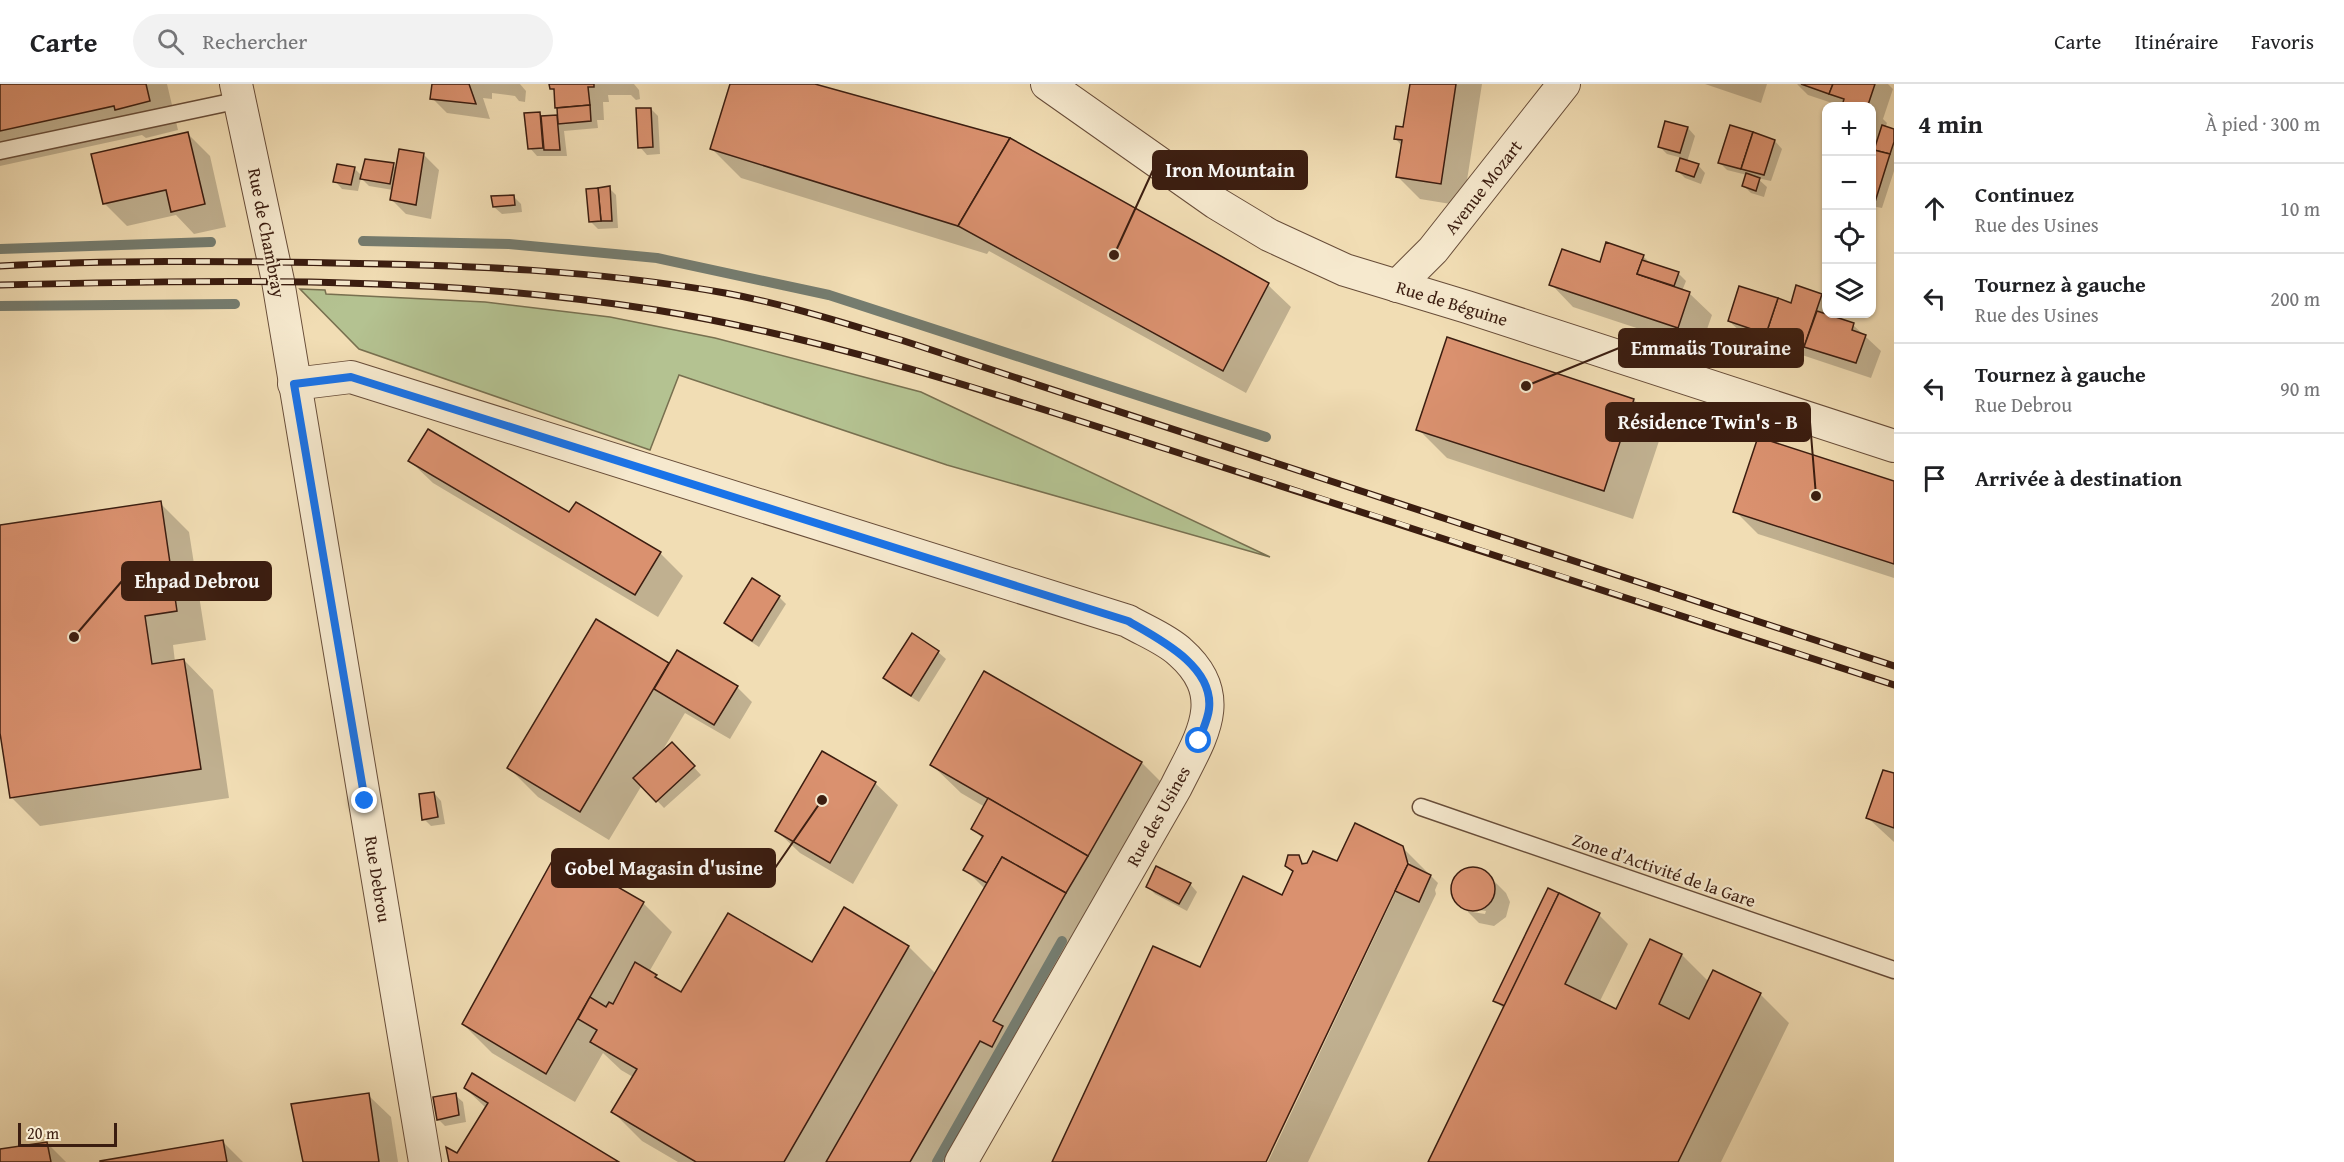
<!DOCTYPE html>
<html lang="fr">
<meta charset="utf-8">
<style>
body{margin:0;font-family:"Gentium Book Plus",serif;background:#f2f2f2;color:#202124}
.controls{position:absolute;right:18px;top:18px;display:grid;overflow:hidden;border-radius:12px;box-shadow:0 2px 4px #0004}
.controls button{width:54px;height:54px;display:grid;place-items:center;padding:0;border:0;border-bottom:2px solid #e0e0e0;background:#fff;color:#202124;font:30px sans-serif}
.scale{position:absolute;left:18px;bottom:15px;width:99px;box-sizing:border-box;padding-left:6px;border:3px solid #3b1d10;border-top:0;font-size:16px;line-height:21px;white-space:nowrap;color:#3b1d10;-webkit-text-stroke:4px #f6e9ce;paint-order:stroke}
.stop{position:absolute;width:18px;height:18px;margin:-14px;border:4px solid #1a73e8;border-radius:50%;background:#fff}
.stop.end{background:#1a73e8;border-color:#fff;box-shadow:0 2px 6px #0008}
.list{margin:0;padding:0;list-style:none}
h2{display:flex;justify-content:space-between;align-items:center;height:78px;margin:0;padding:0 24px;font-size:26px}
h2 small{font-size:20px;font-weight:400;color:#757577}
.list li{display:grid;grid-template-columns:39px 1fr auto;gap:18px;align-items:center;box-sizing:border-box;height:90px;padding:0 24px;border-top:2px solid #e0e0e0}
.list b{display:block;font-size:22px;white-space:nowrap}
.list p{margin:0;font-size:20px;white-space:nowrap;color:#757577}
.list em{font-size:20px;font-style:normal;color:#757577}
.icon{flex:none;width:33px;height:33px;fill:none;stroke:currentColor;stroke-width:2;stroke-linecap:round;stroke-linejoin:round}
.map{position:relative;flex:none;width:1894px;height:1078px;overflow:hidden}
header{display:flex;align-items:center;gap:36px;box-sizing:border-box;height:84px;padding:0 30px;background:#fff;border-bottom:2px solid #e0e0e0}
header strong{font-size:28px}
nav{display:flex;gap:33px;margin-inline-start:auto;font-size:21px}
.search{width:420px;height:54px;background:#f2f2f2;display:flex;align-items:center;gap:15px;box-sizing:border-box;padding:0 21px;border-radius:33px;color:#757577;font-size:22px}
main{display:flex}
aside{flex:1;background:#fff}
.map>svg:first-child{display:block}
</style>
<header>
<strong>Carte</strong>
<div class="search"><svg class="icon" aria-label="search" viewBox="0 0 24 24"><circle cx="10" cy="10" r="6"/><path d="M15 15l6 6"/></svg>Rechercher</div>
<nav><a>Carte</a><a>Itinéraire</a><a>Favoris</a></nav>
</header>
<main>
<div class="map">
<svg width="1894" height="1078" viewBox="0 0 1894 1078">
<rect width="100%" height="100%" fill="#f1ddb4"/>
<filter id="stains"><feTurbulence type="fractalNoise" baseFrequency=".00333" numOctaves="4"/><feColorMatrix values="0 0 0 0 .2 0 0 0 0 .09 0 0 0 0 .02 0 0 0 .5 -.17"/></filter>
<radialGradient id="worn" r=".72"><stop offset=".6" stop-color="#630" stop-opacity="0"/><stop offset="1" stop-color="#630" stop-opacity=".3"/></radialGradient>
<polygon fill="#b4c291" stroke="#787050" stroke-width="1.5" points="300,205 325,206 326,210 485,218 610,233 715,254 921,308 1270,473 947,381 679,291 650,366 359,265"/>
<g fill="#0003" fill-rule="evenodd">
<polygon points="0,0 167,0 178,46 146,54 142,51 0,82"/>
<polygon points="433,0 520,0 526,7 525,18 519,17 515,12 492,9 492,15 483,14 490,35 447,29 432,14"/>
<polygon points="551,0 634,0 639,6 640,15 636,16 631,11 608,11 609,18 603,18 604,36 597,36 598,44 564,47 567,72 537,72 530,64 539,30 543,33 559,32 556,9 551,4"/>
<polygon points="731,0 810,0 1268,201 1291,223 1246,309 989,167 987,170 741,94 712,65"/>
<polygon points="1412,0 1482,0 1463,122 1420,115 1397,92 1402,62 1395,54 1405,45"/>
<polygon points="1705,0 1767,0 1761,19"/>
<polygon points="1797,0 1888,0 1893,5 1883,35 1887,39 1885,44 1894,46 1894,87 1882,124 1872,122 1872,22 1841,22 1808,11"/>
<polygon points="651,25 658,32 660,70 647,71 640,63"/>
<polygon points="1688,44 1695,52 1687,78 1698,81 1705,89 1701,100 1685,94 1677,86 1682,74 1667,70 1660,63"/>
<polygon points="188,50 210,72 226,143 194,150 176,131 127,142 104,119"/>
<polygon points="1775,57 1782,65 1771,97 1757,94 1767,103 1764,113 1751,109 1744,102 1747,91 1727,86 1719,78"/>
<polygon points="424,71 439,86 431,135 406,130 391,115 393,106 369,102 361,94 358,107 342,105 335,97 354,84 363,93 393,81 397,85"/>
<polygon points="609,104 616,111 618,144 598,145 590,137"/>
<polygon points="513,112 521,120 522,128 502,130 494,123"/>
<polygon points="1643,172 1652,181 1678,189 1686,197 1682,207 1689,209 1712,231 1700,265 1573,223 1551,200 1601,180"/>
<polygon points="1821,212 1826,217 1826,230 1836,230 1834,234 1853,241 1881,267 1871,294 1745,252 1729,237"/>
<polygon points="1634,316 1663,345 1633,435 1447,374 1418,345"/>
<polygon points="410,377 570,430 660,469 683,492 658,533 433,399"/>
<polygon points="1894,399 1894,494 1758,450 1735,427"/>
<polygon points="160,419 189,448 206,556 173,561 175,578 184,576 213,606 229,714 40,742 11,713 0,639 0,443"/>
<polygon points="779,513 786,520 759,563 733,546 726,539"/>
<polygon points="597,537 670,581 737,603 752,618 730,655 685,629 661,669 679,667 701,691 664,724 642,701 609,756 538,713 509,684"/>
<polygon points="912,551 938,568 946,575 919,618 892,601 885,594"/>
<polygon points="985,589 1142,679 1171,708 956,1078 678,1078 642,1057 613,1028 633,993 621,986 603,969 575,1018 492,969 463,940 558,770 643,819 672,848 649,888 663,900 682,910 812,880 845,825 909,863 936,890 985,805 965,785 983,755 973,745 985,723 961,709 932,681"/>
<polygon points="823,669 875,699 898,721 853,800 800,769 777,747"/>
<polygon points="1894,691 1894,758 1868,734"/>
<polygon points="434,709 441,717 445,740 431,742 424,735"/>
<polygon points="1402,763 1438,799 1435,806 1436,810 1308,1078 1268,1078 1410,778 1407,778 1264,1078 1054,1078 1201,885 1283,813 1294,789 1287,781 1298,773 1306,781 1337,779"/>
<path d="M1472,785h5l13,8 16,16 4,9 -4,15 -12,9 -15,-3 -24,-24 -3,-9 6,-15zM1466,824l20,3 -1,3 -19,-3z"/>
<polygon points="1190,800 1197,808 1187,827 1155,810 1147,802"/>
<polygon points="1599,831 1628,860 1599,919 1617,927 1682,871 1709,898 1760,910 1789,939 1721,1078 1429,1078 1504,925 1495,916"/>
<polygon points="465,1004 616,1078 450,1078 458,1071 486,1024"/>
<polygon points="368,1011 391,1033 398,1078 304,1078"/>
<polygon points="455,1011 463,1018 466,1038 445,1042 438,1035"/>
<polygon points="223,1058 243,1078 101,1078"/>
<polygon points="47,1059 66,1078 0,1078 0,1067"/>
</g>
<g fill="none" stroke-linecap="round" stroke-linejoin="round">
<g stroke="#757c6f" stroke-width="10">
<polyline points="363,157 509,160 657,174 829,211 1266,353"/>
<polyline points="0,165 211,158"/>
<polyline points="0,222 235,220"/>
<polyline points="937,1078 1062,857"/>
</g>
</g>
<g fill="#da916f" stroke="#3b1d10" stroke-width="1.5">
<polygon points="0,0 146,0 150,17 115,26 114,22 0,47"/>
<polygon points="432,0 469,0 476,20 430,15"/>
<polygon points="549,0 594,0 594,3 588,3 590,21 555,24 554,5 550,5"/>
<polygon points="730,0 815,0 1010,54 958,142 710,65"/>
<polygon points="1410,0 1456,0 1441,100 1396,93 1402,56 1394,55 1396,42 1403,43"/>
<polygon points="1801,0 1833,0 1829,10"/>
<polygon points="1833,0 1875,0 1868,21 1872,22 1872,24 1872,22 1842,22 1844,15 1829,10"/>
<polygon points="590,21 591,37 558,40 557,24"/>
<polygon points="636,24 651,24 653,63 638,64"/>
<polygon points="540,28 543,64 528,65 524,29"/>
<polygon points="557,31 560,66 544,66 541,32"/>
<polygon points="1665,37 1688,43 1680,69 1658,63"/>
<polygon points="1730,41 1753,48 1741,85 1718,79"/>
<polygon points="1882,41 1894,45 1894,58 1890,70 1874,66"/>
<polygon points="188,48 205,120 171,128 166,106 103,120 91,70"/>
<polygon points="1753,48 1775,56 1764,91 1741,85"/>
<polygon points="1010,54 1269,199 1223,287 958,142"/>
<polygon points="399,65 424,69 416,121 390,116"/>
<polygon points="1874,66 1890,70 1875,118 1872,117 1872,75"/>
<polygon points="1680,74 1699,80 1694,93 1676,87"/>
<polygon points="365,75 394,79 390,100 360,95"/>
<polygon points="337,80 355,83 351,101 333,98"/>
<polygon points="1746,89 1760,94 1756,107 1742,102"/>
<polygon points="610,102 612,137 601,137 598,104"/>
<polygon points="598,104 601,137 589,138 586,105"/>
<polygon points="514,111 515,121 493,123 491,112"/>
<polygon points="1606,158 1644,171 1637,190 1690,208 1678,244 1549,201 1562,165 1600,178"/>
<polygon points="1642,176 1679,188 1674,202 1637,190"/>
<polygon points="1796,201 1822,210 1804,263 1766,250 1778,214 1791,219"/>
<polygon points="1739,202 1778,214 1766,250 1728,237"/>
<polygon points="1817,227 1854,239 1852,246 1866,251 1856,279 1804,263"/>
<polygon points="1447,253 1634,315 1604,407 1416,346"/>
<polygon points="428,345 569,428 576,418 661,468 635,511 408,377"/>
<polygon points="1758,353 1894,397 1894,480 1733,428"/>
<polygon points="161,417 177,527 145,532 152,580 184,575 201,685 10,714 0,649 0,441"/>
<polygon points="752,494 780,512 752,557 724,539"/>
<polygon points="596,535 669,579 580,728 507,684"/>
<polygon points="912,549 939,567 911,612 883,594"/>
<polygon points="677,566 738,602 714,641 654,605"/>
<polygon points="984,587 1142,678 1088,772 930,681"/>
<polygon points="672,658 695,682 656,718 633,694"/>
<polygon points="822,667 876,698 830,779 775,747"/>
<polygon points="1883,686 1894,689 1894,744 1866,734"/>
<polygon points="434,708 438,733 422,736 419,710"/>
<polygon points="988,714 1088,772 1066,809 1002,773 987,799 963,786 983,752 971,745"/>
<polygon points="1355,739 1403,762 1408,780 1266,1078 1052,1078 1153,862 1200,883 1243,792 1282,811 1293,787 1285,782 1288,771 1299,771 1302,780 1307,779 1313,767 1337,777"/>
<polygon points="557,768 644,818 546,990 462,940"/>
<polygon points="1002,773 1066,809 993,937 1003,942 992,963 980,957 910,1078 826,1078"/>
<polygon points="1408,780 1431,791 1419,818 1395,807"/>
<polygon points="1156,782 1191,799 1179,820 1146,803"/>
<circle cx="1473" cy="805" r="22"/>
<polygon points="1548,804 1559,809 1505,922 1493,917"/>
<polygon points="1559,809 1600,829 1565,900 1616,925 1650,855 1682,870 1659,920 1689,935 1713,886 1761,909 1678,1078 1428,1078"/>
<polygon points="844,823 909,862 784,1078 696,1078 611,1028 637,985 590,958 597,946 578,935 590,913 606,923 609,918 613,920 635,878 657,891 655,893 681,908 728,829 812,878"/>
<polygon points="472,989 619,1078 449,1078 446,1063 457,1069 488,1019 464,1004"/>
<polygon points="369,1009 379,1078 303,1078 291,1020"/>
<polygon points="456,1009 459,1031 437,1036 433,1013"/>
<polygon points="223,1056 227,1078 100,1078 100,1077"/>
<polygon points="47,1058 51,1078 0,1078 0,1065"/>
</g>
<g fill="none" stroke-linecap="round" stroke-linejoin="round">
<defs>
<g id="service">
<polyline points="0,67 240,16"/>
<polyline points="1421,723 1894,886"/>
</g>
<g id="minor">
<polyline points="236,0 278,197 425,1078"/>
<polyline points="1047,0 1216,119 1269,151 1345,186 1467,223 1894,362"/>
<polyline points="1397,202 1433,166 1564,0"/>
<path d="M294,300l57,-7 777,244c17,10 38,18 52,31 51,45 20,86 -4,135l-215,375"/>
</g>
</defs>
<use href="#service" stroke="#684d39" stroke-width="19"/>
<use href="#minor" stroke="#684d39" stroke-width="34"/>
<use href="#service" stroke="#f6e9ce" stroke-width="16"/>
<use href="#minor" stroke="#f6e9ce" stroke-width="32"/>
<defs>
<g id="rail">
<path d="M0,182c111,-6 222,-5 334,-3 131,2 261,7 391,30 60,11 118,30 176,47l993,326"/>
<path d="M0,201c219,-5 439,-10 656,25 178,29 349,87 520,142 240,76 479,155 718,233"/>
</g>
</defs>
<use href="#rail" stroke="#3b1d10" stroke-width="7"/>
<use href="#rail" stroke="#f6e9ce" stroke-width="4.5" stroke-dasharray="14" stroke-linecap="butt"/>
</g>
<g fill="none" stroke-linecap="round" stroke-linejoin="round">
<path stroke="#1a73e8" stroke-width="8" d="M365,717l-71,-417 57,-7 777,244c31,18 86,45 81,88 -1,10 -7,22 -10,32"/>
</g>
<g text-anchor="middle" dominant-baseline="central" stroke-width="4.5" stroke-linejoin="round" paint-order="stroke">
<g font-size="18" fill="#3b1d10" stroke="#f6e9ce">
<text transform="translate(1483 103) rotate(-52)">Avenue Mozart</text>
<text transform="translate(267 149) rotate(79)">Rue de Chambray</text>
<text transform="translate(1452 219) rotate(17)">Rue de Béguine</text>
<text transform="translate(1158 732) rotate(-61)">Rue des Usines</text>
<text transform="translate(1664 786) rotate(19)">Zone d’Activité de la Gare</text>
<text transform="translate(378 795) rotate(81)">Rue Debrou</text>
</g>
</g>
<path fill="none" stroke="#3b1d10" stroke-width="2" d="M1114 171L1153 86M1526 302L1619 264M1816 412L1810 338M74 553L122 497M822 716L775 784"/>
<g fill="#3b1d10" stroke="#f6e9ce" stroke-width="2">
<circle cx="1114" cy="171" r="6"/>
<circle cx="1526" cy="302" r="6"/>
<circle cx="1816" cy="412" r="6"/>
<circle cx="74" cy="553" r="6"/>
<circle cx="822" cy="716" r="6"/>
</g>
<g fill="#3b1d10" stroke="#3b1d10" stroke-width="2">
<rect x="1153" y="67" width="154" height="38" rx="6"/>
<rect x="1619" y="245" width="184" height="38" rx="6"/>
<rect x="1606" y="319" width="204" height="38" rx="6"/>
<rect x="122" y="478" width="149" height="38" rx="6"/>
<rect x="552" y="765" width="223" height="38" rx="6"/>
</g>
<g font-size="20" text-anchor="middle" font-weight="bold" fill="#fff">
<text x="1230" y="93">Iron Mountain</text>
<text x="1711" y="271">Emmaüs Touraine</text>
<text x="1708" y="345">Résidence Twin's - B</text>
<text x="197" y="504">Ehpad Debrou</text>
<text x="664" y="791">Gobel Magasin d'usine</text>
</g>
<rect width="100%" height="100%" filter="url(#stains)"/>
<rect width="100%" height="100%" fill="url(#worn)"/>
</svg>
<div class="controls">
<button>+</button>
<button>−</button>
<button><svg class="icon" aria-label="locate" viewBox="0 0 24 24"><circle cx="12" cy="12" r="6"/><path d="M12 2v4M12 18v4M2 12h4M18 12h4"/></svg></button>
<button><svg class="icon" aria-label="layers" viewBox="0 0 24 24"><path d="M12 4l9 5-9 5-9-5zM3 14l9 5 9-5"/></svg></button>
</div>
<div class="scale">20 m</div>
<div class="stop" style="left:1199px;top:657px"></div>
<div class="stop end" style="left:365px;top:717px"></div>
</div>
<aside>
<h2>4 min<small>À pied · 300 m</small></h2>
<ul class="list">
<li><svg class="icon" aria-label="ahead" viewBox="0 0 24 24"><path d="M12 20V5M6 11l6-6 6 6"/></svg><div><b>Continuez</b><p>Rue des Usines</p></div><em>10 m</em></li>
<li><svg class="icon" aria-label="left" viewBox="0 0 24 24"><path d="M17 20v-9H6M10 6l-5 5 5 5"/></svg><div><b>Tournez à gauche</b><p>Rue des Usines</p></div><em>200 m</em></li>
<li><svg class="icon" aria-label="left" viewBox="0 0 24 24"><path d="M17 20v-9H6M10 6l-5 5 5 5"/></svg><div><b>Tournez à gauche</b><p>Rue Debrou</p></div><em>90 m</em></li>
<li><svg class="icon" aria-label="arrive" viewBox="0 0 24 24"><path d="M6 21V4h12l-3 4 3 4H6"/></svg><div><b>Arrivée à destination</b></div></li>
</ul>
</aside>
</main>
